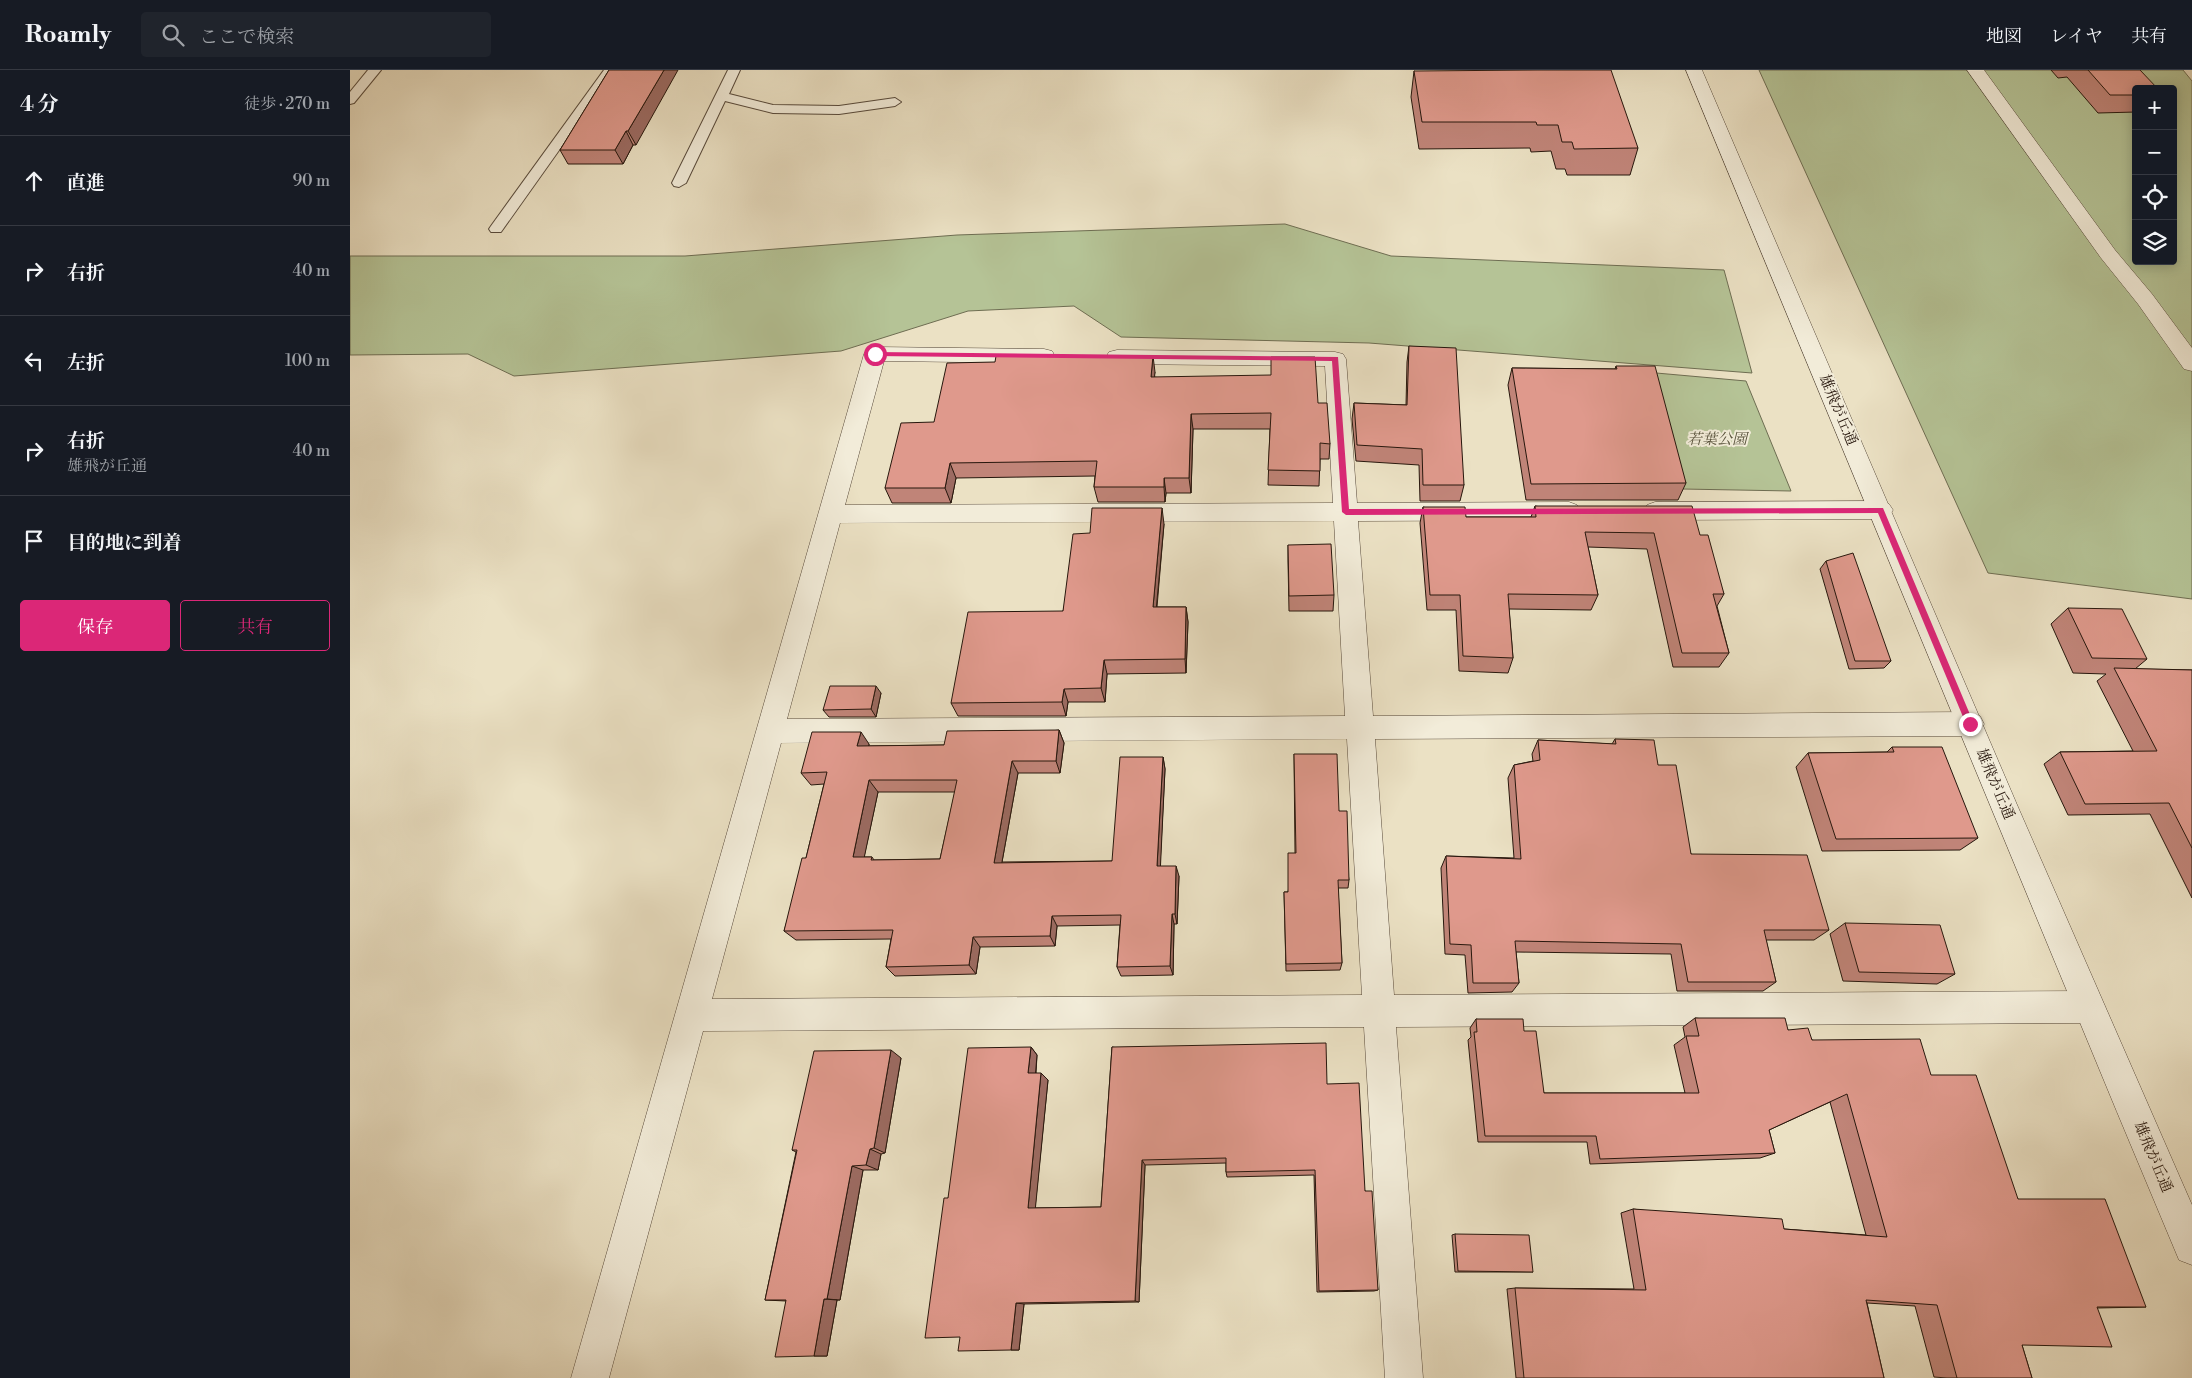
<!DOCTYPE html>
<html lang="ja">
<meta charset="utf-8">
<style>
body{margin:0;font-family:"Libre Bodoni","Noto Serif JP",serif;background:#20242c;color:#f1f3f6}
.controls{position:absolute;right:15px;top:15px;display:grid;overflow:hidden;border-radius:5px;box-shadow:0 2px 12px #0003}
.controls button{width:45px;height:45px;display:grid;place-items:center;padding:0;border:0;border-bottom:1px solid #363941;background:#171b24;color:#f1f3f6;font:25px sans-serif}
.stop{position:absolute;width:15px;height:15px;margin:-11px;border:4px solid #db2777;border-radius:50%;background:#fff}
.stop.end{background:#db2777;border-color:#fff;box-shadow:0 1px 5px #0008}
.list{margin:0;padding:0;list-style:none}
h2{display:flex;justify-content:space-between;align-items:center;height:65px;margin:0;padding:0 20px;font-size:21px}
h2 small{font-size:16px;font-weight:400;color:#9ea1a6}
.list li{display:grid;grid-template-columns:32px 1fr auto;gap:15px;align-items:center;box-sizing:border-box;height:90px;padding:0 20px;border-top:1px solid #363941}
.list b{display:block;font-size:19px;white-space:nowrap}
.list p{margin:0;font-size:16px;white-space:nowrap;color:#9ea1a6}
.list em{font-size:16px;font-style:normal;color:#9ea1a6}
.actions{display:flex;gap:10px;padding:15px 20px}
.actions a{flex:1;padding:11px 0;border:1px solid #db2777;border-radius:5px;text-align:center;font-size:18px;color:#db2777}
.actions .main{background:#db2777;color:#fff}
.icon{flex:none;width:28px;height:28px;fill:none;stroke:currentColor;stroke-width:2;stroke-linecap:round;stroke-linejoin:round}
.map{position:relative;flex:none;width:1842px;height:1308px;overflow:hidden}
header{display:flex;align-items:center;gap:30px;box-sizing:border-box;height:70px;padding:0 25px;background:#171b24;border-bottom:1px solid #363941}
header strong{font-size:24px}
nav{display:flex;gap:28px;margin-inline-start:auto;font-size:18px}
.search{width:350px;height:45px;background:#20242c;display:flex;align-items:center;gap:12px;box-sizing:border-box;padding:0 18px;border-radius:5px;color:#9ea1a6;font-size:19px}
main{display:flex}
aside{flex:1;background:#171b24}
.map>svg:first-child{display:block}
</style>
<header>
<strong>Roamly</strong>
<div class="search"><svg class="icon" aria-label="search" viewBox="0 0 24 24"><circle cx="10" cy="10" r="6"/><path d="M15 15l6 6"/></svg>ここで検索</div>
<nav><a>地図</a><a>レイヤ</a><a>共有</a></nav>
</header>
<main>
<aside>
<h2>4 分<small>徒歩 · 270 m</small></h2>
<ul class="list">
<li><svg class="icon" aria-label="ahead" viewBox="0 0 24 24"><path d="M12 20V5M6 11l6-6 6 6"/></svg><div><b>直進</b></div><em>90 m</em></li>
<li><svg class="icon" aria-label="right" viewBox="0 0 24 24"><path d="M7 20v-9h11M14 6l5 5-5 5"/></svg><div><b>右折</b></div><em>40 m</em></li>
<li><svg class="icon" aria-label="left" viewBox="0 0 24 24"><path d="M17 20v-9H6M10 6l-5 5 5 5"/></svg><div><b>左折</b></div><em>100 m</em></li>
<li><svg class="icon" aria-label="right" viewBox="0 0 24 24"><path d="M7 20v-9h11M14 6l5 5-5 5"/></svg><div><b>右折</b><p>雄飛が丘通</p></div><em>40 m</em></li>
<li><svg class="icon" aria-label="arrive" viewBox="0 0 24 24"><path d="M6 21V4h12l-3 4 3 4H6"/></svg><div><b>目的地に到着</b></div></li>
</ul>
<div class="actions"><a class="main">保存</a><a>共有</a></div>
</aside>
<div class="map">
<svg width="1842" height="1308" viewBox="0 0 1842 1308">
<rect width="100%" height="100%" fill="#ebe1c4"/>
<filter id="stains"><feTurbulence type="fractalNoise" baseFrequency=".004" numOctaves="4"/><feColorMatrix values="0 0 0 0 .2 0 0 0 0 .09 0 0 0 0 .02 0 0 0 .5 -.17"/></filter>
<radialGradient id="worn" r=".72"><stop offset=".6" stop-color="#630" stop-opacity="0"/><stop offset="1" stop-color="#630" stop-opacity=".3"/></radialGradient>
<g fill="#b5c396" stroke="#6e6d52" fill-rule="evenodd">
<path d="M1409,0h424l9,11v518l-204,-26zM1786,19h37v172h-37z"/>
<polygon points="935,154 1041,186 1374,200 1402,303 1019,273 771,267 724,236 618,241 491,281 164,306 118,284 0,285 0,186 335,186 607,165"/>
<polygon points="1295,302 1396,311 1441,421 1332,419"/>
</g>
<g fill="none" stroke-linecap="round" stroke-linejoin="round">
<defs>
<g id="service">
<polygon points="18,0 31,0 4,33 0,34 0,22"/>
<polygon points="254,0 266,0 151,162 141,162 139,159 141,156"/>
<polygon points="378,0 390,0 379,24 423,35 489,36 545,28 551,32 545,36 489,44 423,43 375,31 336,113 329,117 324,116 322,113"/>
</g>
<g id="minor">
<polygon points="1617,0 1634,0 1765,180 1802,224 1842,278 1842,301 1834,299 1788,234 1751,188"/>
<path d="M525,277l169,2 8,2 3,5 -3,5 -8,2 -160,-2 -39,144 488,-2 -8,-137 -208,-2 -8,-2 -3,-5 3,-5 8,-2 218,2 8,2 3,5 11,144 212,-1 8,3 4,6 -4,6 -8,3 -211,1 15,195 597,-4 10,4 4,8 -4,8 -10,4 -595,3 19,256 694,-4 11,5 5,11 -5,11 -11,5 -692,4 27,351h-38l-21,-351 -661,4 -94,347h-38l293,-1024 3,-5zM984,451l11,195 -558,3 53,-196zM997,669l15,256 -650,4 69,-256z"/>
<polygon points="1531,431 1539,434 1543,440 1539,446 1531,449 1305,450 1297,447 1293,441 1297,435 1305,432"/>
</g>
<polygon id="tertiary" points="1336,0 1352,0 1668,737 1842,1135 1842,1195 1829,1190 1767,1042"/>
</defs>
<use href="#service" stroke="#584a3b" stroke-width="2"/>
<use href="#minor" stroke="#584a3b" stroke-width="1"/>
<use href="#tertiary" stroke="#584a3b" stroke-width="1"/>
<use href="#service" fill="#f2ecd9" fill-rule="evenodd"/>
<use href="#minor" fill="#f2ecd9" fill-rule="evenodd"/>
<use href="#tertiary" fill="#f2ecd9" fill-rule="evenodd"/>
</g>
<g fill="#c08478" stroke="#27170d" fill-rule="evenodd">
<polygon points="259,0 286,75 283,75 273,94 218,94 210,80"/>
<polygon points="1701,0 1790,0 1786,19 1786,42 1748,43 1717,7 1708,8"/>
<polygon points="1064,1 1288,78 1280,105 1217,105 1215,99 1206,99 1201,81 1181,82 1180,78 1069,79 1061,27"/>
<polygon points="1059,276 1114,415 1110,431 1070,431 1069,395 1006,391 1002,349 1004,333 1056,335 1057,292"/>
<polygon points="1266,296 1336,413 1328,430 1176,430 1158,315 1162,298 1265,299"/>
<polygon points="805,302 804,307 968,333 980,374 979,389 970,389 969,416 918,415 920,359 843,359 841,423 816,423 815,432 748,432 744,417 745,406 606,408 601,433 542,433 535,418 584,352"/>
<polygon points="1185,436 1350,465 1374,524 1367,536 1379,583 1369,597 1323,597 1297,479 1238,477 1248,525 1241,540 1159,539 1163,588 1158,603 1109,601 1106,540 1077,540 1070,453 1073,437 1116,447 1181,447"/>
<polygon points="814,454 807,537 836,537 838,552 836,603 757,604 755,632 718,632 716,646 608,646 601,633 713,541 740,463"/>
<polygon points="938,475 984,525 983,541 939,541 938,491"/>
<polygon points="1476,491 1541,591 1534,598 1499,599 1470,499"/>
<polygon points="1718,538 1797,589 1785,599 1842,600 1842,828 1800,744 1718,745 1694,694 1710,682 1783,681 1747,611 1756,604 1723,603 1701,554"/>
<polygon points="531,623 526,647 479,647 473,640"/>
<path d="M709,660l5,13 -4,30h-42l-16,89 110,-1 51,-104 2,12 -5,97 19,10 -2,48h-3l-1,51 -52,1 -4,-9 3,-42 -63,1 -2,20 -75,1 -4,27 -81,2 -9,-9 5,-28 -95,1 -12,-9 22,-73 18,-74 -13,1 -10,-12 68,-29v2l75,-1zM528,722h77l-15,67 -66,1 -2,-3h-8z"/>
<polygon points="1265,669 1308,695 1341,784 1479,860 1464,870 1416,870 1426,912 1413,921 1327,921 1321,884 1166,882 1169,913 1162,922 1118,923 1115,885 1095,884 1091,798 1096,786 1164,788 1158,708 1164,695 1183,691 1182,684 1188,670 1262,674"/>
<polygon points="1542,677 1628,768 1610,780 1472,781 1446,697 1458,683 1537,682"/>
<polygon points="944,684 989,741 999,810 998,818 988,818 992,893 990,900 936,901 934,822 938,822 945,783"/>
<polygon points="1495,853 1605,904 1587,914 1493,911 1480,864"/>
<polygon points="1345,948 1438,960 1462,970 1581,1005 1668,1129 1796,1237 1748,1238 1672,1275 1682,1308 1597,1308 1584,1307 1565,1236 1517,1233 1534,1308 1166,1308 1157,1219 1165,1218 1284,1219 1271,1143 1283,1139 1434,1159 1516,1165 1480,1032 1419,1060 1425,1083 1410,1088 1240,1094 1237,1072 1128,1072 1118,970 1121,967 1120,958 1126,949 1174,961 1194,1023 1335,1023 1324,975 1335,967 1333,957"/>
<polygon points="681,977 687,985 686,1003 698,1010 685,1138 751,1137 762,977 977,1014 1015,1121 1028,1220 1024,1221 967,1222 964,1105 877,1107 876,1102 876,1093 795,1095 789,1232 674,1234 669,1280 661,1280 598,1128"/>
<polygon points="551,988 535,1083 531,1084 528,1100 513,1100 490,1230 487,1230 477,1286 464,1286 436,1231 415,1230 446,1082 442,1080"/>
<polygon points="1105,1164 1183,1202 1105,1202 1102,1165"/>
</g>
<g fill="#9c6b62" stroke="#27170d">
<polygon points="314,0 328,0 286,75 278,61"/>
<polygon points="276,61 283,75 273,94 265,80"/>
<polygon points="803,286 805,302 803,323 801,307"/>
<polygon points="841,344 843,359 841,423 839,408"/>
<polygon points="600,393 606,408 601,433 595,418"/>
<polygon points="814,408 816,423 815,432 814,417"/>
<polygon points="812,438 814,454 805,552 803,537"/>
<polygon points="836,537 838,552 836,603 835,589"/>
<polygon points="754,590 757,604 755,632 751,618"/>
<polygon points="526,616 531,623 526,647 521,639"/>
<polygon points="714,619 718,632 716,646 712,632"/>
<polygon points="709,660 714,673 710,703 706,691"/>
<polygon points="511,662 519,674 516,689 507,676"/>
<polygon points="813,687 815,699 810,806 807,796"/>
<polygon points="662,691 668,703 650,803 644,793"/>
<polygon points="519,710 528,722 512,798 503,787"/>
<polygon points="826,796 829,806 827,854 825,844"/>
<polygon points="822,844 824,854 823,905 820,896"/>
<polygon points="702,846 707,856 705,876 700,866"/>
<polygon points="623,867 630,877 626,904 619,895"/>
<polygon points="681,977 687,985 685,1010 678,1003"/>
<polygon points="541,980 551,988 535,1083 524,1078"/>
<polygon points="691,1003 698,1010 685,1142 678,1138"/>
<polygon points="520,1079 531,1084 528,1100 516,1095"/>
<polygon points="792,1090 795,1095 789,1232 785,1231"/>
<polygon points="502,1096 513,1100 490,1230 477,1229"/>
<polygon points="474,1229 487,1230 477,1286 464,1286"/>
<polygon points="666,1233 674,1234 669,1280 661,1280"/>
</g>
<g fill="#df998c" stroke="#27170d" fill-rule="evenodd">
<polygon points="259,0 314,0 278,61 276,61 265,80 210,80"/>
<polygon points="1187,0 1261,0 1288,78 1224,79 1222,72 1212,72 1208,55 1187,55 1186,52 1072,52 1064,1"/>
<polygon points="1738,0 1790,0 1808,19 1786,19 1786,25 1760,25"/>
<polygon points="1059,276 1106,278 1114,415 1073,415 1072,379 1007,375 1004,333 1057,335"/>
<polygon points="646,286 803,286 801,307 921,305 921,287 965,287 968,333 977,333 980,374 970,373 970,401 918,400 921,343 841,344 839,408 814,408 814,417 744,417 747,391 600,393 595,418 535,418 551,353 584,352 597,293 645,292"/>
<polygon points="1266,296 1305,296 1336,413 1181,414 1162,298 1267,299"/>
<polygon points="1185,436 1342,436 1350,465 1358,465 1374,524 1363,524 1379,583 1332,583 1304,463 1235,462 1248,525 1158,524 1163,588 1113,586 1110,525 1080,525 1073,437 1115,437 1116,447 1186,447"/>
<polygon points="742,438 812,438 803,537 836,537 835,589 754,590 751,618 714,619 712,632 601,633 618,542 713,541 723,464 740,463"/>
<polygon points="981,474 984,525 939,526 938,475"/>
<polygon points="1503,483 1541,591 1505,591 1476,491"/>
<polygon points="1718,538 1772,539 1797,589 1742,588"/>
<polygon points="1764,598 1842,600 1842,778 1819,733 1735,734 1710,682 1807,681"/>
<polygon points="480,616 526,616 521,639 473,640"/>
<path d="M709,660l-3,31h-44l-18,102 118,-2 8,-104h43l-6,109h19l-1,48h-3l-2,52 -53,1 4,-52 -69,1 -2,20 -77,1 -4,28 -83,2 7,-37 -109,1 18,-73h4l21,-86 -26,1 11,-41h49l-4,14 87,-1 3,-14zM519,710h88l-17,79 -69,1 1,-3h-19z"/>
<polygon points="1265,669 1304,670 1308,695 1326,695 1341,784 1457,785 1479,860 1414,860 1426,912 1338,912 1331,874 1165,871 1169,913 1123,913 1121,875 1100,874 1096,786 1171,789 1164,695 1190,690 1188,670 1266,674"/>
<polygon points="1542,677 1592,677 1628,768 1486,769 1458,683 1544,682"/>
<polygon points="944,684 987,684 989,741 997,741 999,810 988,810 992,893 936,894 934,822 938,822 938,783 946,783"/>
<polygon points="1495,853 1590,855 1605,904 1509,902"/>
<polygon points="1345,948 1435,948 1438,960 1458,958 1462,970 1570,969 1581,1005 1626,1005 1668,1129 1755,1129 1796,1237 1747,1237 1762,1277 1672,1275 1682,1308 1607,1308 1587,1235 1516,1230 1534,1308 1174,1308 1165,1218 1296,1220 1283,1139 1432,1149 1434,1159 1537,1167 1497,1024 1419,1060 1425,1083 1250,1089 1246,1066 1135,1066 1124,962 1127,962 1126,949 1173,949 1174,961 1186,961 1194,1023 1349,1023 1336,966 1349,966"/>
<polygon points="976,973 977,1014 1009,1013 1015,1121 1022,1121 1028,1220 969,1221 965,1100 876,1102 876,1088 792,1090 785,1231 666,1233 661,1280 608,1281 610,1267 575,1268 594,1128 598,1128 618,978 681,977 678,1003 691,1003 678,1138 751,1137 762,977"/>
<polygon points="541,980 524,1078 520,1079 516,1095 502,1096 477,1229 474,1229 464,1286 425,1287 436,1230 415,1230 447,1080 442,1080 464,981"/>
<polygon points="1105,1164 1179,1165 1183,1202 1108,1201"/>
</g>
<polygon fill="#db2777" points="525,282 988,287 999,439 1533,438 1624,654 1620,658 1616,654 1528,443 996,445 992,442 982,291 523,286 522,284"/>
<g text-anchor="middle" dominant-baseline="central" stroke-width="4" stroke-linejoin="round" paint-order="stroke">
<g font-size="15" fill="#27170d" stroke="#f2ecd9">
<text transform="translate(1488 340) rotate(67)">雄飛が丘通</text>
<text transform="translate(1645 714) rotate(67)">雄飛が丘通</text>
<text transform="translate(1803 1087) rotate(67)">雄飛が丘通</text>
</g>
<g font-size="15" font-style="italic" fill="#59533d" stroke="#f2ecd9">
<text x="1367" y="369">若葉公園</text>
</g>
</g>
<rect width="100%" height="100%" filter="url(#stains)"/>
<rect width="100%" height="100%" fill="url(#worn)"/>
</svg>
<div class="controls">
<button>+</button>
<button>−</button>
<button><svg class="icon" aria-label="locate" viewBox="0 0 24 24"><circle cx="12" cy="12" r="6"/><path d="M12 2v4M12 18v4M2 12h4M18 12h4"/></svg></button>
<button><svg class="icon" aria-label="layers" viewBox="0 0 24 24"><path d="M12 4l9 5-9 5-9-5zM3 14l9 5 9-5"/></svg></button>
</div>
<div class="stop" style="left:525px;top:284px"></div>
<div class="stop end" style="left:1620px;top:654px"></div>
</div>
</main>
